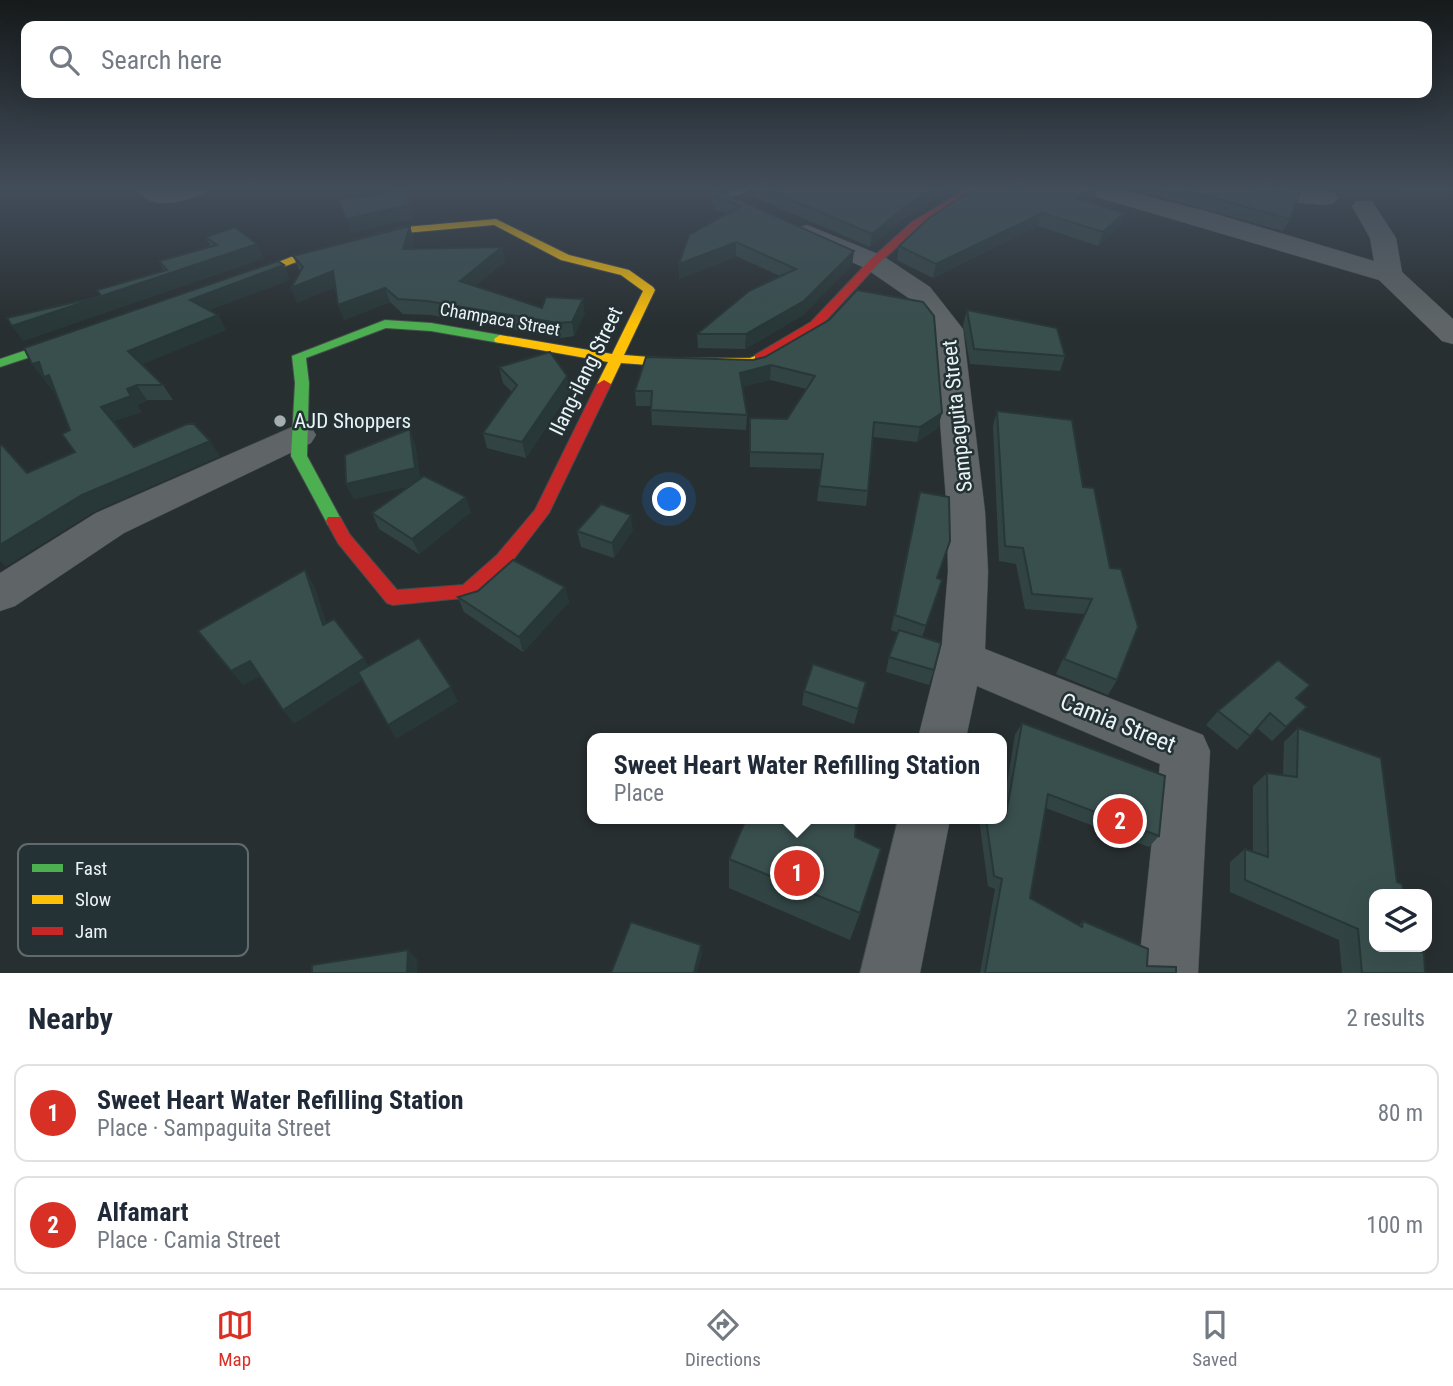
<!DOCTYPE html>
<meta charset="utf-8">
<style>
body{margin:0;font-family:"Roboto Condensed",sans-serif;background:#f2f2f3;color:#1f2937}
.controls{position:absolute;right:21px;bottom:21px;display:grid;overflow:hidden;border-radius:14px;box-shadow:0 7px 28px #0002}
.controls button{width:63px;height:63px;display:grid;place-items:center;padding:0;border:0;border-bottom:2px solid #e0e1e3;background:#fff;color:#1f2937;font:35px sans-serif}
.you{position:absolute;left:670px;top:500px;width:24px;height:24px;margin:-18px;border:5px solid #fff;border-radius:50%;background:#1a73e8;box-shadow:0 0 0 10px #1a73e833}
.badge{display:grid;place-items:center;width:46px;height:46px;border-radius:50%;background:#d93025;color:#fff;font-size:23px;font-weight:700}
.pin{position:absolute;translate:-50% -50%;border:4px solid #fff;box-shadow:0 2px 7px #0006}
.popup{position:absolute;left:587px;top:733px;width:420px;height:91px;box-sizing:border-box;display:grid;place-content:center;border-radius:14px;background:#fff;filter:drop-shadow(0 2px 5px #0005);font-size:23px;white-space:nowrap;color:#747a83}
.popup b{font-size:26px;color:#1f2937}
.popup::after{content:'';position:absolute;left:50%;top:100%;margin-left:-14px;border:14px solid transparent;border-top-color:#fff}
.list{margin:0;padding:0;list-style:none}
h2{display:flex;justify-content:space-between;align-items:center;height:91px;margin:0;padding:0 28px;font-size:30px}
h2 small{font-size:23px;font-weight:400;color:#747a83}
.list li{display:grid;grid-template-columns:46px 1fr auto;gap:21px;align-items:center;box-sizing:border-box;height:98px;margin:0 14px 14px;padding:0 14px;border:2px solid #e0e1e3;border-radius:14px}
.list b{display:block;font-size:26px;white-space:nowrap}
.list p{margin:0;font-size:23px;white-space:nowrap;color:#747a83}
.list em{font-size:23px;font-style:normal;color:#747a83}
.icon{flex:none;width:38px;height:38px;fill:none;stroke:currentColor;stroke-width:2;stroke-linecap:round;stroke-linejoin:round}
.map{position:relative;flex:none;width:1453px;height:973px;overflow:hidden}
.search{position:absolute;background:#fff;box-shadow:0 7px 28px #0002;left:21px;right:21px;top:21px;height:77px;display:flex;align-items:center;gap:18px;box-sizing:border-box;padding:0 24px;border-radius:14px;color:#747a83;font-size:26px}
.sheet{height:315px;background:#fff}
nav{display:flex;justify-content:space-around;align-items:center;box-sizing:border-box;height:98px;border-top:2px solid #e0e1e3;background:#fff;font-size:19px;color:#747a83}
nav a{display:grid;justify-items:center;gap:4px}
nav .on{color:#d93025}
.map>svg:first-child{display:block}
</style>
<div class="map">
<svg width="1453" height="973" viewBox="0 0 1453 973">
<rect width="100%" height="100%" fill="#282f31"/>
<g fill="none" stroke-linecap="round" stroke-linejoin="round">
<defs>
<g id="street">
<path d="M136,189h72l-4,5c-22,7 -51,19 -68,-5z"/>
<polygon points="1083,189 1117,189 1206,211 1374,261 1370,238 1352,206 1356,201 1372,201 1396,238 1402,272 1453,319 1453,344 1442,341 1379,280 1087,194"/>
<path d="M1210,189c39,-2 86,-5 124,4l4,5 -4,5 -8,2 -104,-9 -8,-2z"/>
<polygon points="807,225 883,256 930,287 963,329 985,512 988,572 985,649 1203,735 1210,751 1198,973 1138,973 1160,764 977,686 966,738 918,738 942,643 948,572 947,512 933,330 910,299 865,268 798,238 794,233 798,228"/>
<polygon points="299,424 311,427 316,435 311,443 124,533 15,606 0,611 0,573 96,513"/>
<polygon points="898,819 950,819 920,973 860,973"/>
</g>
<g id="fast">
<polygon points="737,189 751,189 727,199 722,196"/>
<polygon points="385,320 431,323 500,335 506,339 500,343 431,331 386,328 306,358 309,383 307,456 342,521 340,525 328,525 291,456 295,383 292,356"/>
<polygon points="74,334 80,338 79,341 0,367 0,359"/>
</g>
<polygon id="slow" points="496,219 569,255 629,270 653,287 655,290 624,355 662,358 750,358 760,354 767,358 753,366 662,366 621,363 611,384 604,388 597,384 608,362 495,342 494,339 500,335 612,354 643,291 621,275 561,260 494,225 405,233 299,261 238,284 234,286 228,282 291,257 405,227"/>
<g id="jam">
<polygon points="967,189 979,189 920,226 878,264 819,328 765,361 755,361 755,355 811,322 870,260 912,222"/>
<polygon points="604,380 611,384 549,513 509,565 473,597 393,605 387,603 338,543 326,521 328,517 340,517 350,535 397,590 463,585 497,555 535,510 597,384"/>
</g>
</defs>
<use href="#street" stroke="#444b4d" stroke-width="1"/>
<use href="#fast" stroke="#444b4d" stroke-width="2"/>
<use href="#slow" stroke="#444b4d" stroke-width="2"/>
<use href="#jam" stroke="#444b4d" stroke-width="2"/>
<use href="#street" fill="#5f6567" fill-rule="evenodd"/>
<use href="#fast" fill="#4caf50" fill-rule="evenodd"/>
<use href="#slow" fill="#ffc107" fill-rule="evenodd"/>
<use href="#jam" fill="#c62828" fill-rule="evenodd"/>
</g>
<g fill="#314443">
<polygon points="711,189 714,189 854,251 852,265 802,316 745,349 698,348 697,334 780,276 736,256 679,279 679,264 727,214 715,210 712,201"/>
<polygon points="754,189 952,189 906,217 870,247 754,197"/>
<polygon points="1165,189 1256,189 1290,219 1283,231 1161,197"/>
<polygon points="1398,189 1453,189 1453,192 1403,193"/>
<polygon points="1093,199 1088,202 1124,213 1119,226 1098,246 1038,226 933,278 897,260 899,246"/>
<polygon points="206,237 257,244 263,258 23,341 164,271 159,261 211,247"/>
<polygon points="414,240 412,249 502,247 505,261 475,286 542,308 585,313 574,336 561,338 431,315 403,314 390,302 344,320 338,305 335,287 297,303 300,271 293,256"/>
<polygon points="290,280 209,310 218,315 226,330 142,364 163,385 173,400 147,400 137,405 141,412 114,421 134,447 220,456 95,511 6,566 0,560 0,446 27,473 75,452 70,430 55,393 32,364"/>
<polygon points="967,310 1065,356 1060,371 970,364 963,325"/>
<polygon points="829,320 938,428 917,442 873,437 868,491 866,506 817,501 821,469 750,467 750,418 787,419 807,389 770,380 742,387 747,415 746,430 652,425 651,406 636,406 635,391 765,357"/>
<polygon points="499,367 570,391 526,458 487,448 483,433 512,392 503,383"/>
<polygon points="997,411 1083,487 1117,680 1108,695 1056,674 1084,614 1025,609 1016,564 999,561 993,426"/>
<polygon points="415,444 420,479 471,512 419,554 379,529 372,513 409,486 354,499 346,484"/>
<polygon points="920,492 945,556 937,578 942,580 922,637 934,670 929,685 886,672 889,657 899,633 891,630"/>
<polygon points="633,530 614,558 581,547 577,531"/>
<polygon points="565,587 569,602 523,652 464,612 458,597"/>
<polygon points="866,682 854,724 802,705 804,691"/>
<polygon points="1310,685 1297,699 1307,707 1272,741 1257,728 1237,750 1206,725 1218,711"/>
<polygon points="1022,723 1159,836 1149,847 1046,808 1030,898 1079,925 1083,921 1147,966 1176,973 980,973 995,889 988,886 979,819 1002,819 1002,813 1015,735"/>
<polygon points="1298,728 1374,894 1425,973 1342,973 1339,940 1230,892 1230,862 1245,849 1253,852 1253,786 1267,773 1283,775 1284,742"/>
<polygon points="855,837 860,913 850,940 729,888 729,859"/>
</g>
<g fill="#283737">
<polygon points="933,189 952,189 906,217 870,247 872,234 908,204"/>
<polygon points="1093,189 1097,189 1093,199 1073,211 1077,198"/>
<polygon points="405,190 413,219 351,233 346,219"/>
<polygon points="1042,213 1038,226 933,278 936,264"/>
<polygon points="1124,213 1119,226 1098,246 1103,232"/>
<polygon points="410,226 414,240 407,263 403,249"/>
<polygon points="736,242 736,256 679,279 679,264"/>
<polygon points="257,244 263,258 23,341 12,326"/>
<polygon points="502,247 505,261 464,295 460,281"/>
<polygon points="854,251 852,265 802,316 745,349 746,334"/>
<polygon points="284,265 290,280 198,314 190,300"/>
<polygon points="333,271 339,286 297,303 291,288"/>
<polygon points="385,288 390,302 344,320 338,305"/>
<polygon points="583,299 585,313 574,336 572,322"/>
<polygon points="218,315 226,330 137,366 128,351"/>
<polygon points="39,362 60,391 55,393 32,364"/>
<polygon points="771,365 770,380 739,388 740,373"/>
<polygon points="567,376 570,391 526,458 522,442"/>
<polygon points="137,385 147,400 137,405 141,412 112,422 101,407 127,389"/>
<polygon points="942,413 938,428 917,442 920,427"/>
<polygon points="410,429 415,444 421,484 354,499 346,484"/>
<polygon points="210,441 220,456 95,511 6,566 0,560 0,545 82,495"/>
<polygon points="466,497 471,512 419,554 412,539"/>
<polygon points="631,515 633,530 614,558 612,543"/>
<polygon points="305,570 314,585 332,640 323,625"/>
<polygon points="565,587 569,602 523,652 519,637"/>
<polygon points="364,658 373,673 294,724 283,710"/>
<polygon points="250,661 261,676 243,685 231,671"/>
<polygon points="451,687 458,702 396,739 388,725"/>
<polygon points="701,945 702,955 697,973 694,973"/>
<polygon points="408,950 418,960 417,973 407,973"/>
</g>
<g fill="#394f4e" stroke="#283737" stroke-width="2">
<polygon points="712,189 714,189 854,251 804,301 746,334 697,334 749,291 796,269 736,242 679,264 689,235 741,206 715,196"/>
<polygon points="766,189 933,189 908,204 872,234"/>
<polygon points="974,189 1093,189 1077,198 1124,213 1103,232 1042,213 936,264 899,246 929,218"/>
<polygon points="1180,189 1256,189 1300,193 1290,219"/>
<polygon points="405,190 409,205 346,219 339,200"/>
<polygon points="410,226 403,249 502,247 460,281 542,308 546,297 583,299 572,322 558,323 427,301 398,299 385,288 338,305 333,271 291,288 303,267 293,256"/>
<polygon points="235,227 257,244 12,326 7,318 101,296 97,290 167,270 159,261 217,245 206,237"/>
<polygon points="278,261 284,265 190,300 218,315 128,351 163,385 137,385 127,389 131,396 101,407 134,447 187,424 194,424 210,441 82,495 0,545 0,446 2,445 27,473 75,452 62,434 70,430 49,375 44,377 39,362 32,364 24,348"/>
<polygon points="857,290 923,302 934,316 942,413 920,427 874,422 868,491 819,486 823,454 750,452 750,418 787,419 815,376 771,365 740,373 747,415 651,410 652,391 635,391 646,357 753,360 765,357 829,320"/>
<polygon points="967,310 1057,328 1065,356 974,349"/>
<polygon points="550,352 567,376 522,442 483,433 517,385 499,367"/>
<polygon points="997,411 1072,420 1083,487 1094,488 1110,568 1121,569 1138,627 1117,680 1064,659 1092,599 1032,594 1023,548 1005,546"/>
<polygon points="410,429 415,468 346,484 345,455"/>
<polygon points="424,476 466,497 412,539 372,513"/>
<polygon points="920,492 949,497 950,541 937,578 942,580 926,626 895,615"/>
<polygon points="601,504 631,515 612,543 577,531"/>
<polygon points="513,560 565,587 519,637 458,597 478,591"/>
<polygon points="305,570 323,625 334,619 364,658 283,710 250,661 231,671 198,631"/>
<polygon points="899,630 941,643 934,670 889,657"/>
<polygon points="419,638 451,687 388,725 358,672"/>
<polygon points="1278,660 1310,685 1296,698 1307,707 1286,727 1270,713 1250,736 1218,711"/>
<polygon points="813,664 866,682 858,709 804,691"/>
<polygon points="1022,723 1165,776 1159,836 1048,794 1030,898 1082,927 1083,921 1148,949 1147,966 1176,967 1176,973 985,973 1002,879 994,876 986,819 1002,819 1002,813 1006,815"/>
<polygon points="1298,728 1381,758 1397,882 1402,884 1404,894 1374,894 1374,947 1411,947 1424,953 1425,973 1362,973 1358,929 1245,880 1245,849 1268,857 1267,773 1297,777"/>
<polygon points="746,819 846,819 856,823 855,837 881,849 860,913 729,859"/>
<polygon points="631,922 701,945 694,973 611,973"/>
<polygon points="408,950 407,973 312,973 312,965"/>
</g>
<linearGradient id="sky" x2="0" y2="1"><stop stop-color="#161a1b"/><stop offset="0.58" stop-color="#424d5a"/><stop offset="1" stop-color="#424d5a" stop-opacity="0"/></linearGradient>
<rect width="1453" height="325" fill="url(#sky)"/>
<circle fill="#a6aeb0" stroke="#243135" stroke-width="2.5" cx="280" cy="421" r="7"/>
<g text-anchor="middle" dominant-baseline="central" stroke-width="5" stroke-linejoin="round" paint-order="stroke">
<g font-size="18" fill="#eaf3f5" stroke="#243135">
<text transform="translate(500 319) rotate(10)">Champaca Street</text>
</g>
<g font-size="21" fill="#eaf3f5" stroke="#243135">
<text transform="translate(586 371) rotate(-64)">Ilang-ilang Street</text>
<text transform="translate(957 416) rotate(-96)">Sampaguita Street</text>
</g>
<g font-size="21" fill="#eaf3f5" stroke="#243135" text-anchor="start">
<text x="294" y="421">AJD Shoppers</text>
</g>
<g font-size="24" fill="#eaf3f5" stroke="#243135">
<text transform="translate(1118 723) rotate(22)">Camia Street</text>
</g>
</g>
<rect x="18" y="844" width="230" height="112" rx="10" fill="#243135" stroke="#5f6b6f" stroke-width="2"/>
<rect x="32" y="864" width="31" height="8" fill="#4caf50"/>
<rect x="32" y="895" width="31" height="9" fill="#ffc107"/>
<rect x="32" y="927" width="31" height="8" fill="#c62828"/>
<g font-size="19" fill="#eaf3f5">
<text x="75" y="875">Fast</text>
<text x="75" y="906">Slow</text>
<text x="75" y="938">Jam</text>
</g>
</svg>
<div class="controls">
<button><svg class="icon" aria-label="layers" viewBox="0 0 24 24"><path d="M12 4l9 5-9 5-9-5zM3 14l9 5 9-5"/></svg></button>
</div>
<div class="you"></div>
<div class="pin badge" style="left:797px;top:873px">1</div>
<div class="popup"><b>Sweet Heart Water Refilling Station</b>Place</div>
<div class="pin badge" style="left:1120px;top:821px">2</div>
<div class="search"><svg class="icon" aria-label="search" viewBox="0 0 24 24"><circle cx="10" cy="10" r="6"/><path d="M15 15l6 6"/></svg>Search here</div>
</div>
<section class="sheet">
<h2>Nearby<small>2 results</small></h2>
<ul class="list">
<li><span class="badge">1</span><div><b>Sweet Heart Water Refilling Station</b><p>Place · Sampaguita Street</p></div><em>80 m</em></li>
<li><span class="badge">2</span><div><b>Alfamart</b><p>Place · Camia Street</p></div><em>100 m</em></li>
</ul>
</section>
<nav>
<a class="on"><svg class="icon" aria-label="map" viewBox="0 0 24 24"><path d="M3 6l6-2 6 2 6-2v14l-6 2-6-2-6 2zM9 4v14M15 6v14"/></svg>Map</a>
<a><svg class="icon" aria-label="directions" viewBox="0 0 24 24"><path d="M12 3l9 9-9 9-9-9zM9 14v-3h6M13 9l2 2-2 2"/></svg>Directions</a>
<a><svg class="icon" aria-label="saved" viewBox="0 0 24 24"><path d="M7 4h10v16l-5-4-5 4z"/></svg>Saved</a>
</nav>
